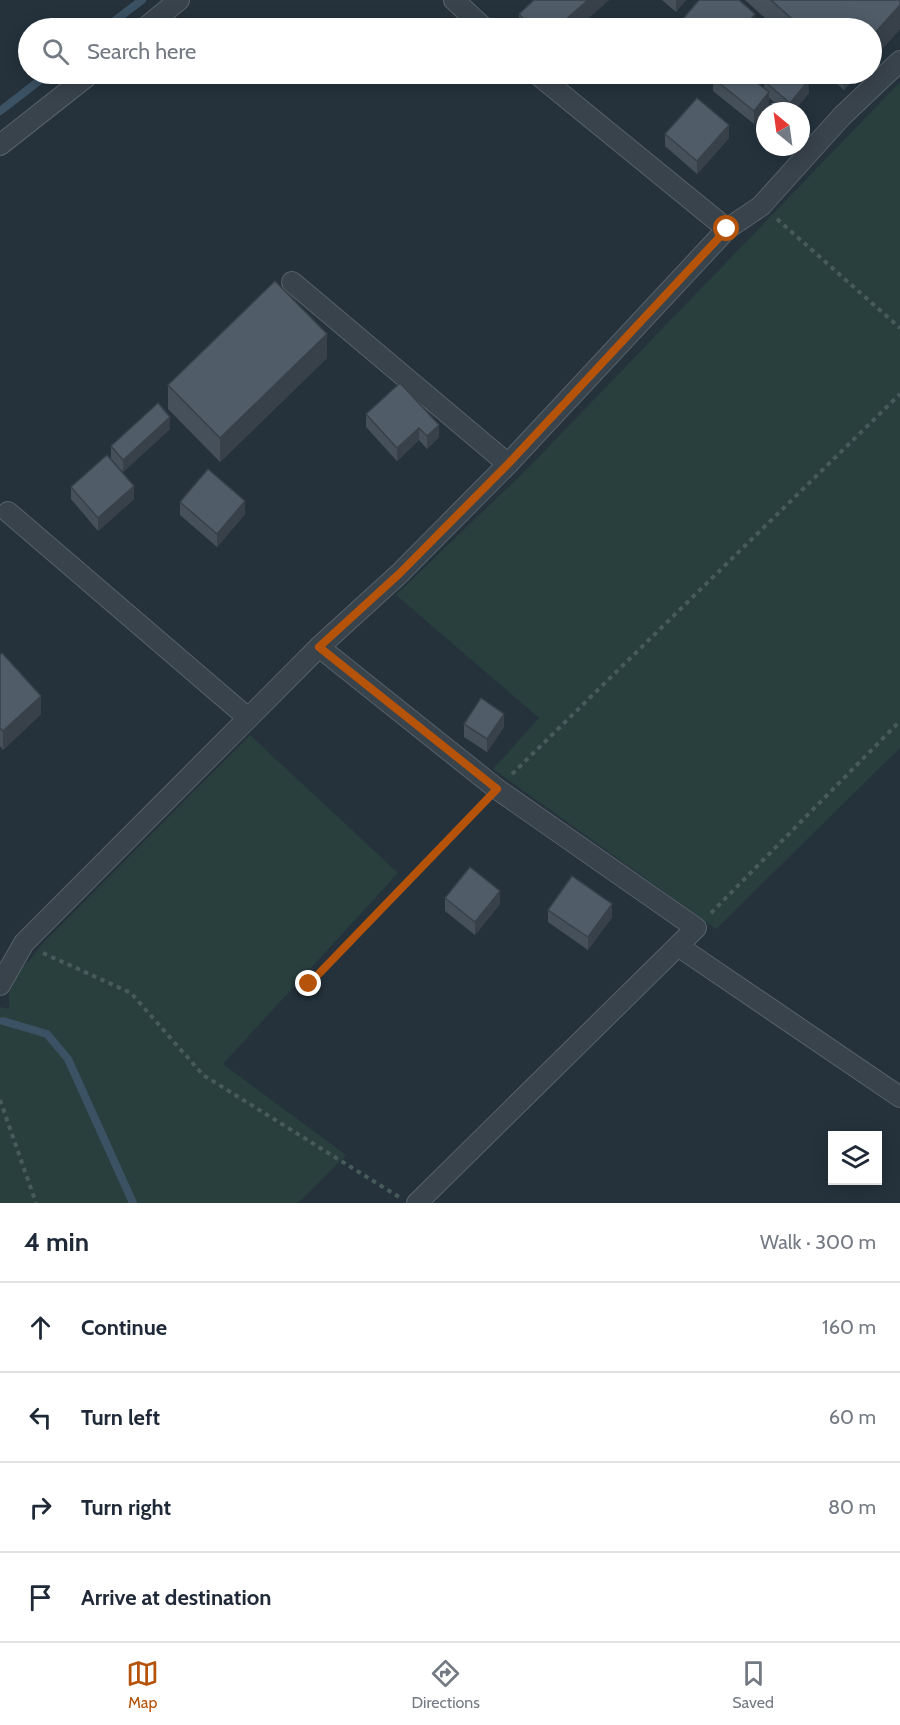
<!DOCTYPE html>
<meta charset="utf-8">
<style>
body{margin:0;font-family:Cabin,sans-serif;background:#f6f6f7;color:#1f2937}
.controls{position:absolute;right:18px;bottom:18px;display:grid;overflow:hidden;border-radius:0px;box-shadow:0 3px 15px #0003}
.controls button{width:54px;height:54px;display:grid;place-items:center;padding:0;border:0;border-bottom:2px solid #e0e1e3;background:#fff;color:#1f2937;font:30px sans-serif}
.compass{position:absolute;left:756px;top:102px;width:54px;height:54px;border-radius:50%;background:#fff;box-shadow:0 3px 15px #0003;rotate:331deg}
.stop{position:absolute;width:18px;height:18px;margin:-14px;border:4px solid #b45309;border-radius:50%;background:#fff}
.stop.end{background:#b45309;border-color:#fff;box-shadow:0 2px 6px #0008}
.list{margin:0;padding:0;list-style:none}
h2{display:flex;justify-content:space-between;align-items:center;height:78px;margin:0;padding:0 24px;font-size:26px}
h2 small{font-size:20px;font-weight:400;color:#747a83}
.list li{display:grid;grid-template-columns:39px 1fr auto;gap:18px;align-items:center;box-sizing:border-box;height:90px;padding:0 24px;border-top:2px solid #e0e1e3}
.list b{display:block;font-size:22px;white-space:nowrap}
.list em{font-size:20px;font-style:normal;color:#747a83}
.icon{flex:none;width:33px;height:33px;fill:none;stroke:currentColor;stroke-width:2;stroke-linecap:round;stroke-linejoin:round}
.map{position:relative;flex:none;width:900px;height:1203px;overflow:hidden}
.search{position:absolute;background:#fff;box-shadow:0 3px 15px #0003;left:18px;right:18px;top:18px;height:66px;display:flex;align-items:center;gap:15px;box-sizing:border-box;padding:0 21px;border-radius:33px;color:#747a83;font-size:22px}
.sheet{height:438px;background:#fff}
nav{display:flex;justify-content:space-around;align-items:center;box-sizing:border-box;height:84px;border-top:2px solid #e0e1e3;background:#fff;font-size:16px;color:#747a83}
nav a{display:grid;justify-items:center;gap:3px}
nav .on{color:#b45309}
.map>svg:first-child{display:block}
</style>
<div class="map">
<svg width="900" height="1203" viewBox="0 0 900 1203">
<rect width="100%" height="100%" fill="#25323c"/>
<g fill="#283f3d">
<polygon points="900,82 900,748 716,929 493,769 539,718 396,595 529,467"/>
<polygon points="250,735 398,873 223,1064 346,1155 298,1203 0,1203 0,1007 9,1009 9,985 45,941"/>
</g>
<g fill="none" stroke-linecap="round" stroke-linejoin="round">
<g stroke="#3b5264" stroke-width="8">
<polyline points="105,28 142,0"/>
<polyline points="0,111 48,74"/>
<polyline points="3,1021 47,1034 68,1059 133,1203"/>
</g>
<defs>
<g id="minor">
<polyline points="454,0 484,28"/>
<polyline points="145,28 179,0"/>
<polyline points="537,74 727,229"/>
<polyline points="0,145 90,74"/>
<polyline points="292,282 508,464"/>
<polyline points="8,512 248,718"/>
<polyline points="319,647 497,789 696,928 417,1203"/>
<polyline points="678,946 900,1097"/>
<polyline points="0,985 24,943 319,647 399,574 508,464 727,229 761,206 842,116 900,61"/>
</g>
</defs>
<use href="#minor" stroke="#57616a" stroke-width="22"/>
<g stroke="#475b5b" stroke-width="4" stroke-dasharray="4.5 4.5" stroke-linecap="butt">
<polyline points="777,219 900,328"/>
<polyline points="512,774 900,394"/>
<polyline points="711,913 900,721"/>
<polyline points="43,953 131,993 203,1075 399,1197"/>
<polyline points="309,984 483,803"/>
<polyline points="0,1100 36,1203"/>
</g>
<use href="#minor" stroke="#39434c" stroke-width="20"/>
</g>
<g fill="#45505a">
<polygon points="534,0 609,0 577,28 519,28 519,14"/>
<polygon points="662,0 686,0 676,12"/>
<polygon points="745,0 900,0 900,29 872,60 872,28 776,28"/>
<polygon points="682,20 755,28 682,28"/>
<polygon points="826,74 859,74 844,90"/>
<polygon points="713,78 764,88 764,81 809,93 794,111 785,111 769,98 769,105 754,124 713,91"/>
<polygon points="665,134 729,138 697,174 665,146"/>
<polygon points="327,358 220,462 168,409 168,385"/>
<polygon points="366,414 439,425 439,437 427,449 419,440 397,461 366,427"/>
<polygon points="170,429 123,472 111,459 111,446"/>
<polygon points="71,487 134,499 98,531 71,499"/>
<polygon points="180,502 245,514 217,547 180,515"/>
<polygon points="0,655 41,714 3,750 0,746"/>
<polygon points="464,724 504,727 487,752 464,737"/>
<polygon points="445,898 500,904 475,935 445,911"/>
<polygon points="548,910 612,917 588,950 548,922"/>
</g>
<g fill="#38414a">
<polygon points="588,0 609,0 577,28 556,28"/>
<polygon points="676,0 686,0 676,12"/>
<polygon points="900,5 900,29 872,60 872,36"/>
<polygon points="755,14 755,28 743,28"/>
<polygon points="844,74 859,74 844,90"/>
<polygon points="809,80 809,93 794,111 790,111 790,103"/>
<polygon points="769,92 769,105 754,124 754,111"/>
<polygon points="729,125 729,138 697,174 697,161"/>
<polygon points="327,334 327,358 220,462 220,438"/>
<polygon points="170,417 170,429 123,472 123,460"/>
<polygon points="439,425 439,437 427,449 427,436"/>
<polygon points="419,428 419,440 397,461 397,448"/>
<polygon points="134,486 134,499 98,531 98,518"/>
<polygon points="245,501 245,514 217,547 217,534"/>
<polygon points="41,696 41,714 3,750 3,731"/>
<polygon points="504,714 504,727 487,752 487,739"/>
<polygon points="500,891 500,904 475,935 475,922"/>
<polygon points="612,904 612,917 588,950 588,937"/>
</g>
<g fill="#505d69" stroke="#38414a" stroke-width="1.5">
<polygon points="534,0 588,0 556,28 532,28 519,14"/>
<polygon points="699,0 739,0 755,14 743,28 692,28 682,20"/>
<polygon points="771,0 900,0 900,5 872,36 872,28 802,28"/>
<polygon points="717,74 746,74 769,92 754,111 713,78"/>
<polygon points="771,74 801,74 809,80 790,103 764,81"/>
<polygon points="697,98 729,125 697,161 665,134"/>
<polygon points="275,281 327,334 220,438 168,385"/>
<polygon points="400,383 439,425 427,436 419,428 397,448 366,414"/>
<polygon points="158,403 170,417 123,460 111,446"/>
<polygon points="107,455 134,486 98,518 71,487"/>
<polygon points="208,469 245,501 217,534 180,502"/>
<polygon points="2,653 41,696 3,731 0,728 0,655"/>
<polygon points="481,698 504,714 487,739 464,724"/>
<polygon points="470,867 500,891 475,922 445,898"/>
<polygon points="572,876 612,904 588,937 548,910"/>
</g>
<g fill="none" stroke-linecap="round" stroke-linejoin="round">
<polyline stroke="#b45309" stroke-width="8" points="309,984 497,789 319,647 399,574 508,464 727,229"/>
</g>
</svg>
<div class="controls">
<button><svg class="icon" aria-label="layers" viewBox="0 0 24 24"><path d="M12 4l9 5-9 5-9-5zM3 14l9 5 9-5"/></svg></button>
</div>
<svg class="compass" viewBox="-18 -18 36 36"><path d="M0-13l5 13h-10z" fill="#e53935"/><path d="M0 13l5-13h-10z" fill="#747a83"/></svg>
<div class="stop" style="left:727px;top:229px"></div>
<div class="stop end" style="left:309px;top:984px"></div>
<div class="search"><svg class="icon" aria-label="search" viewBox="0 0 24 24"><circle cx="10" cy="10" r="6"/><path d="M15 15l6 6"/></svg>Search here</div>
</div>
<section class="sheet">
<h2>4 min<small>Walk · 300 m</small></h2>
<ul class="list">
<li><svg class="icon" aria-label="ahead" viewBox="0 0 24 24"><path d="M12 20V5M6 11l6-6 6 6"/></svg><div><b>Continue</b></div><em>160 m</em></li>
<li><svg class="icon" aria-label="left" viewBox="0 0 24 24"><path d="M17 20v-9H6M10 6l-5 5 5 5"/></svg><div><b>Turn left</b></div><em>60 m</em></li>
<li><svg class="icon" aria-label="right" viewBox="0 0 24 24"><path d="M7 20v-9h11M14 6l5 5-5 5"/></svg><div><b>Turn right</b></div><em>80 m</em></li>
<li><svg class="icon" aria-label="arrive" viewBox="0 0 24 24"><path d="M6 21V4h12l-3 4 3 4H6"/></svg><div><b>Arrive at destination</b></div></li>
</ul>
</section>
<nav>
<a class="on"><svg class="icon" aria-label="map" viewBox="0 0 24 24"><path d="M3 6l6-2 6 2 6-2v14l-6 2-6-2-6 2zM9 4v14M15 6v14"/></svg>Map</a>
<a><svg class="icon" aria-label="directions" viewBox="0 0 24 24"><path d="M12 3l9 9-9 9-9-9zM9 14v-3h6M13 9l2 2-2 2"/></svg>Directions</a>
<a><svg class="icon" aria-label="saved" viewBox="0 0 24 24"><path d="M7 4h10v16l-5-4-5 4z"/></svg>Saved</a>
</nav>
